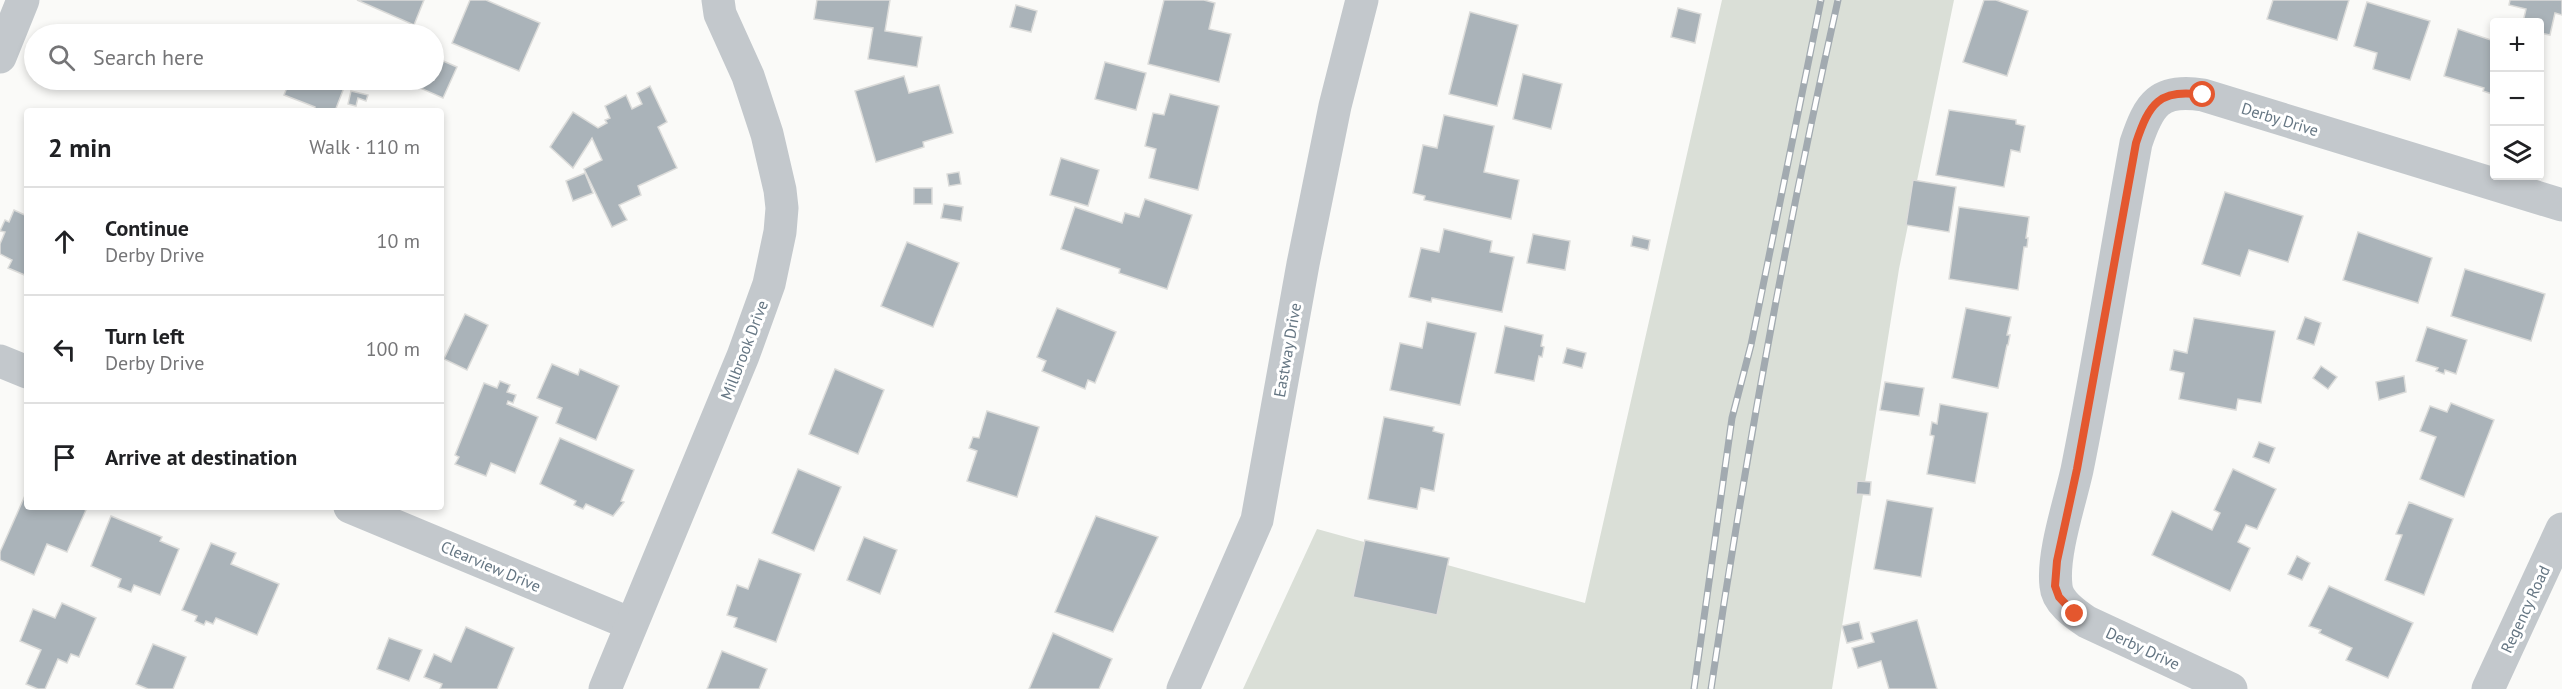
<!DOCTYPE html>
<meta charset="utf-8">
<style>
body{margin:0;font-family:"PT Sans",sans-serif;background:#f2f2f2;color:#202124}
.controls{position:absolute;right:18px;top:18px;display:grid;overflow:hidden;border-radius:6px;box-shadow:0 3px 9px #0003}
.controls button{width:54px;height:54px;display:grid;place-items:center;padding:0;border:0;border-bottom:2px solid #e0e0e0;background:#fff;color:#202124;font:30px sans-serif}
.stop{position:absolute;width:18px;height:18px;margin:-14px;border:4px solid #e4572e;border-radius:50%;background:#fff}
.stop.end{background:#e4572e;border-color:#fff;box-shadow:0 2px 6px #0008}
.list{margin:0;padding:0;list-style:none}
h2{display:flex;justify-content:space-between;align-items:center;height:78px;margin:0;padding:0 24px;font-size:26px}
h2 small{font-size:20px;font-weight:400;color:#757577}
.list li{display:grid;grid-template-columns:39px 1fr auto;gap:18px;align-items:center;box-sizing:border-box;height:108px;padding:0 24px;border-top:2px solid #e0e0e0}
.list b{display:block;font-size:22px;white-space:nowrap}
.list p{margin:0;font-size:20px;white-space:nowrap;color:#757577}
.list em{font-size:20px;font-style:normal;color:#757577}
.icon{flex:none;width:33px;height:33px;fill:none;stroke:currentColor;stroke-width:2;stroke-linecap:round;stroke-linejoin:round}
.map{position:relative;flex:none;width:2562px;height:689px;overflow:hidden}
.search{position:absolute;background:#fff;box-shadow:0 3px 9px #0003;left:24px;top:24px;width:420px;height:66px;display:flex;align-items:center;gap:15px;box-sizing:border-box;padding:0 21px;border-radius:33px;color:#757577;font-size:22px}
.panel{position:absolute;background:#fff;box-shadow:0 3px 9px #0003;left:24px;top:108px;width:420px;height:402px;border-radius:6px}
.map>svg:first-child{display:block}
</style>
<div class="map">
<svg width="2562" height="689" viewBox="0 0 2562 689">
<rect width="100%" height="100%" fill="#fafaf8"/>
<polygon fill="#dadfd7" points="1722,0 1954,0 1899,269 1832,689 1243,689 1317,529 1585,603"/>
<g fill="#aab3b9" stroke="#dcdcda" stroke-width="1.5">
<polygon points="357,0 424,0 414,25"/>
<polygon points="470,0 486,0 540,23 519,71 452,43"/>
<polygon points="817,0 890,0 885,31 922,37 917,67 868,59 873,28 814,19"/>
<polygon points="1164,0 1204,0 1215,3 1209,29 1231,34 1219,82 1148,64"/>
<polygon points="1984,0 1996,0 2028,11 2007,76 1963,62"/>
<polygon points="2273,0 2349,0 2337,40 2267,19"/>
<polygon points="2510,0 2562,0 2562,15 2555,13 2550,35 2540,33 2540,22 2523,22 2526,9 2509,5"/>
<polygon points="2367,2 2430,21 2410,80 2373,69 2377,53 2354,46"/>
<polygon points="1016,5 1037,11 1031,32 1010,27"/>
<polygon points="1678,8 1701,14 1695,43 1671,37"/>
<polygon points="1470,12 1518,25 1497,106 1449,94"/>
<polygon points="2458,29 2494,41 2494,90 2492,94 2483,91 2484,88 2444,76"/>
<polygon points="434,57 457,67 443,98 411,84 413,80 434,80"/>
<polygon points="1105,62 1146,73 1136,110 1095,99"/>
<polygon points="1523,74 1562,84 1551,129 1513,119"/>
<polygon points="904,76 909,93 939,85 953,133 923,142 924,147 876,162 855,91"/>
<polygon points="290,80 347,80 335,111 314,111 315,107 284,95"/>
<polygon points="650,86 667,122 658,127 677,168 638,186 641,195 619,205 627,220 612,227 584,169 602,160 592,138 573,168 550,147 573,112 598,128 607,123 605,120 610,118 605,106 626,95 632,109 642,104 637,93"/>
<polygon points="351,91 368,95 366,101 358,98 356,106 348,104"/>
<polygon points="1170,94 1219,106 1198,190 1149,178 1156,149 1145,146 1153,113 1164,115"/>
<polygon points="1949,110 2016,120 2016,124 2025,126 2020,152 2011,150 2004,187 1936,175"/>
<polygon points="1444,115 1494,126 1484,172 1519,180 1511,219 1424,200 1425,196 1413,193 1423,145 1437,148"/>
<polygon points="1061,158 1099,170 1088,206 1050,195"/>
<polygon points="959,172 961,184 949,186 947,174"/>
<polygon points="585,173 593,193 573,201 566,181"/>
<polygon points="1913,180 1956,187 1949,232 1906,225"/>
<rect x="914" y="188" width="18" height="16"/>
<polygon points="2225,192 2303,216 2288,262 2249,250 2240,276 2202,264"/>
<polygon points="1145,199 1192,215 1167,289 1119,273 1120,269 1061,249 1075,207 1122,223 1125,213 1139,217"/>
<polygon points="944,204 963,207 961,221 941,218"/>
<polygon points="1959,207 2029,217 2026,238 2028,238 2027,247 2024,247 2018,290 1949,279"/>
<polygon points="14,210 27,216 27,276 8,268 12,260 0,254 0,244 5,232 0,231 5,220 9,222"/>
<polygon points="1444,229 1492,241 1490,252 1514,257 1502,312 1432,298 1431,302 1409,297 1421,248 1439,252"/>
<polygon points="2358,232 2432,258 2418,303 2343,280"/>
<polygon points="1533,234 1570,241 1565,270 1527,263"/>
<polygon points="1633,236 1650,240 1648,250 1631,246"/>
<polygon points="907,242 959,263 933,327 881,306"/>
<polygon points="2465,269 2545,294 2531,341 2451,316"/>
<polygon points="1057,308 1116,332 1095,383 1088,380 1085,389 1042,371 1046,361 1037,357"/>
<polygon points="1966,308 2011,317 2007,335 2010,335 2008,345 2007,345 1998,388 1952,378"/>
<polygon points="465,314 488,325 467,370 444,359"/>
<polygon points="2305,317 2321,323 2314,345 2297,339"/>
<polygon points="2194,318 2275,331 2261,403 2238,399 2236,410 2179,399 2184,373 2170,370 2174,350 2187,353"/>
<polygon points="1427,322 1476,333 1460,405 1390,390 1400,343 1422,348"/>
<polygon points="1505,326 1543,335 1541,346 1544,347 1542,357 1539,356 1534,381 1495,373"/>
<polygon points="2427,327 2467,340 2456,374 2445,370 2444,374 2436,371 2438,368 2416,361"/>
<polygon points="1567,348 1586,353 1582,368 1563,363"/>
<polygon points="552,364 578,375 580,369 619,386 596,440 556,423 562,408 537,398"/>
<polygon points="2321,366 2337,377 2328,389 2313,378"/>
<polygon points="835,369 884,390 858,454 809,434"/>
<polygon points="2404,376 2406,392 2379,400 2376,382"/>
<polygon points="500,381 510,385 507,392 516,395 513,403 508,401 507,404 538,417 515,473 491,463 486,476 455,464 459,457 455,455 484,383 497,388"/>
<polygon points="1885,382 1924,388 1919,416 1880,410"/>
<polygon points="2451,403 2494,420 2464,497 2420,479 2436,437 2420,431 2430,406 2447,412"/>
<polygon points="1940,404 1988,413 1975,483 1927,474 1934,436 1930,435 1932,422 1937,424"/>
<polygon points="987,411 1039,427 1017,497 967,481 977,451 969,448 973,437 979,438"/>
<polygon points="1384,417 1434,427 1433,431 1444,434 1434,491 1421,488 1417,509 1368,499"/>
<polygon points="560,438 634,470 621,501 624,502 613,516 586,504 583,509 574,505 576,501 540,484"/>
<polygon points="2259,442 2275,448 2269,463 2253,457"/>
<polygon points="798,469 841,487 814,551 772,533"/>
<polygon points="2233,469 2276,489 2257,529 2246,525 2238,542 2250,548 2230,591 2152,555 2172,511 2212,530 2220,513 2214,510"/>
<polygon points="1857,481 1871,482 1870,495 1856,494"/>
<polygon points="27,491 27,507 78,507 86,510 67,552 47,544 34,575 0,560 0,552"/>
<polygon points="1887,500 1933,508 1921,577 1874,569"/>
<polygon points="2409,502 2453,519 2424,595 2385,580 2402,535 2396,534"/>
<polygon points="111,516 162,537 160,541 179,549 160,595 134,585 131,592 118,587 121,579 91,566"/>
<polygon points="1096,516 1158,537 1113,632 1055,612"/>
<polygon points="864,537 897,550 880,594 847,580"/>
<polygon points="1365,540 1449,558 1437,615 1353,597"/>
<polygon points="211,543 236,553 231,564 279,584 257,635 216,618 213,624 206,621 204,625 195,621 197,616 182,610"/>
<polygon points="2297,556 2310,563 2302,580 2288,574"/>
<polygon points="759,559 801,574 776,642 734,627 737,618 727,615 737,585 748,589"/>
<polygon points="2329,586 2413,623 2388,678 2346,660 2352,648 2319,633 2321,630 2309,626"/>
<polygon points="62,603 96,618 79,657 71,654 67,663 58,659 45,689 38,689 26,684 41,650 20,641 33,609 55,618"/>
<polygon points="1917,620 1937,689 1889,689 1881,661 1858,668 1852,648 1874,642 1871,633"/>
<polygon points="1859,622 1863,639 1847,643 1842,626"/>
<polygon points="466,627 514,648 497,689 440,689 442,684 424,677 434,654 451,662"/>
<polygon points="1053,633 1112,659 1099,689 1029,689"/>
<polygon points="389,638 422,650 409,681 377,669"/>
<polygon points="153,644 186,657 173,689 148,689 136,684"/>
<polygon points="722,651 767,669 759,689 707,689"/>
</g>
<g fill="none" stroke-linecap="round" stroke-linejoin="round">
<g stroke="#c3c8cc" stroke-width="33">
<polyline points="0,57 23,0"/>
<polyline points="0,361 27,372"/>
<polyline points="350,507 631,624"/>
<polyline points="605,689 743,356 769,284 780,232 782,208 780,190 767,134 748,76 720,14 718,0"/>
<polyline points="1183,689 1257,520 1303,264 1335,106 1362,0"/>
<path d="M2231,689l-144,-67c-12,-8 -30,-20 -31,-36 -4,-32 14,-84 21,-116 22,-109 39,-218 59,-327 13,-39 23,-55 67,-48l359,110"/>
<polyline points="2488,689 2562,529"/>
</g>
<defs>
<g id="rail">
<polyline points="1694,689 1732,418 1751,345 1821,0"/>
<path d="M1711,689c34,-231 76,-461 127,-689"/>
</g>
</defs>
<use href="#rail" stroke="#a2aab0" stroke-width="7"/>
<use href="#rail" stroke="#fff" stroke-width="4.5" stroke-dasharray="14" stroke-linecap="butt"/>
</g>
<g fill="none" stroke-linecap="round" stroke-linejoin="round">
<path stroke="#e4572e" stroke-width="8" d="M2075,614l-16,-17 -4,-11 2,-25 20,-92 59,-326c13,-39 23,-55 67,-48"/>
</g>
<g text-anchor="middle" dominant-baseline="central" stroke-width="6" stroke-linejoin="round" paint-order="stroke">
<g font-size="16" fill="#657683" stroke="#fff">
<text transform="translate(2280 119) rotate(17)">Derby Drive</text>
<text transform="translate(744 350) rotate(-69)">Millbrook Drive</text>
<text transform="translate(1287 350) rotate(-80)">Eastway Drive</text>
<text transform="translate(491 566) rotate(23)">Clearview Drive</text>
<text transform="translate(2525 609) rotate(-65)">Regency Road</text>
<text transform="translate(2143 648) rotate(25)">Derby Drive</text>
</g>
</g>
</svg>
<div class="controls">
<button>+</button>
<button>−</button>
<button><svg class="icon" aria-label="layers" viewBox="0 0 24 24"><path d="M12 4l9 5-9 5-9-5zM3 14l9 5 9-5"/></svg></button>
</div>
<div class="stop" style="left:2203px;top:95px"></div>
<div class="stop end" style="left:2075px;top:614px"></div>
<div class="search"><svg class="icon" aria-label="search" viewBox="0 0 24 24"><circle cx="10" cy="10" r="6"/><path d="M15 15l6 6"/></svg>Search here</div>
<section class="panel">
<h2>2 min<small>Walk · 110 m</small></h2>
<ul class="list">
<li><svg class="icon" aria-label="ahead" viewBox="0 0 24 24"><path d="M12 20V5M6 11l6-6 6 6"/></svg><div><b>Continue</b><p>Derby Drive</p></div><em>10 m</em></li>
<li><svg class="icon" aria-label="left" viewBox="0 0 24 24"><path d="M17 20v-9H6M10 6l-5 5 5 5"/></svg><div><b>Turn left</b><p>Derby Drive</p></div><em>100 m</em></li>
<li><svg class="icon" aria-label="arrive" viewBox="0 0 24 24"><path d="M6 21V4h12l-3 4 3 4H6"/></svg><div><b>Arrive at destination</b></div></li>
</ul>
</section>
</div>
